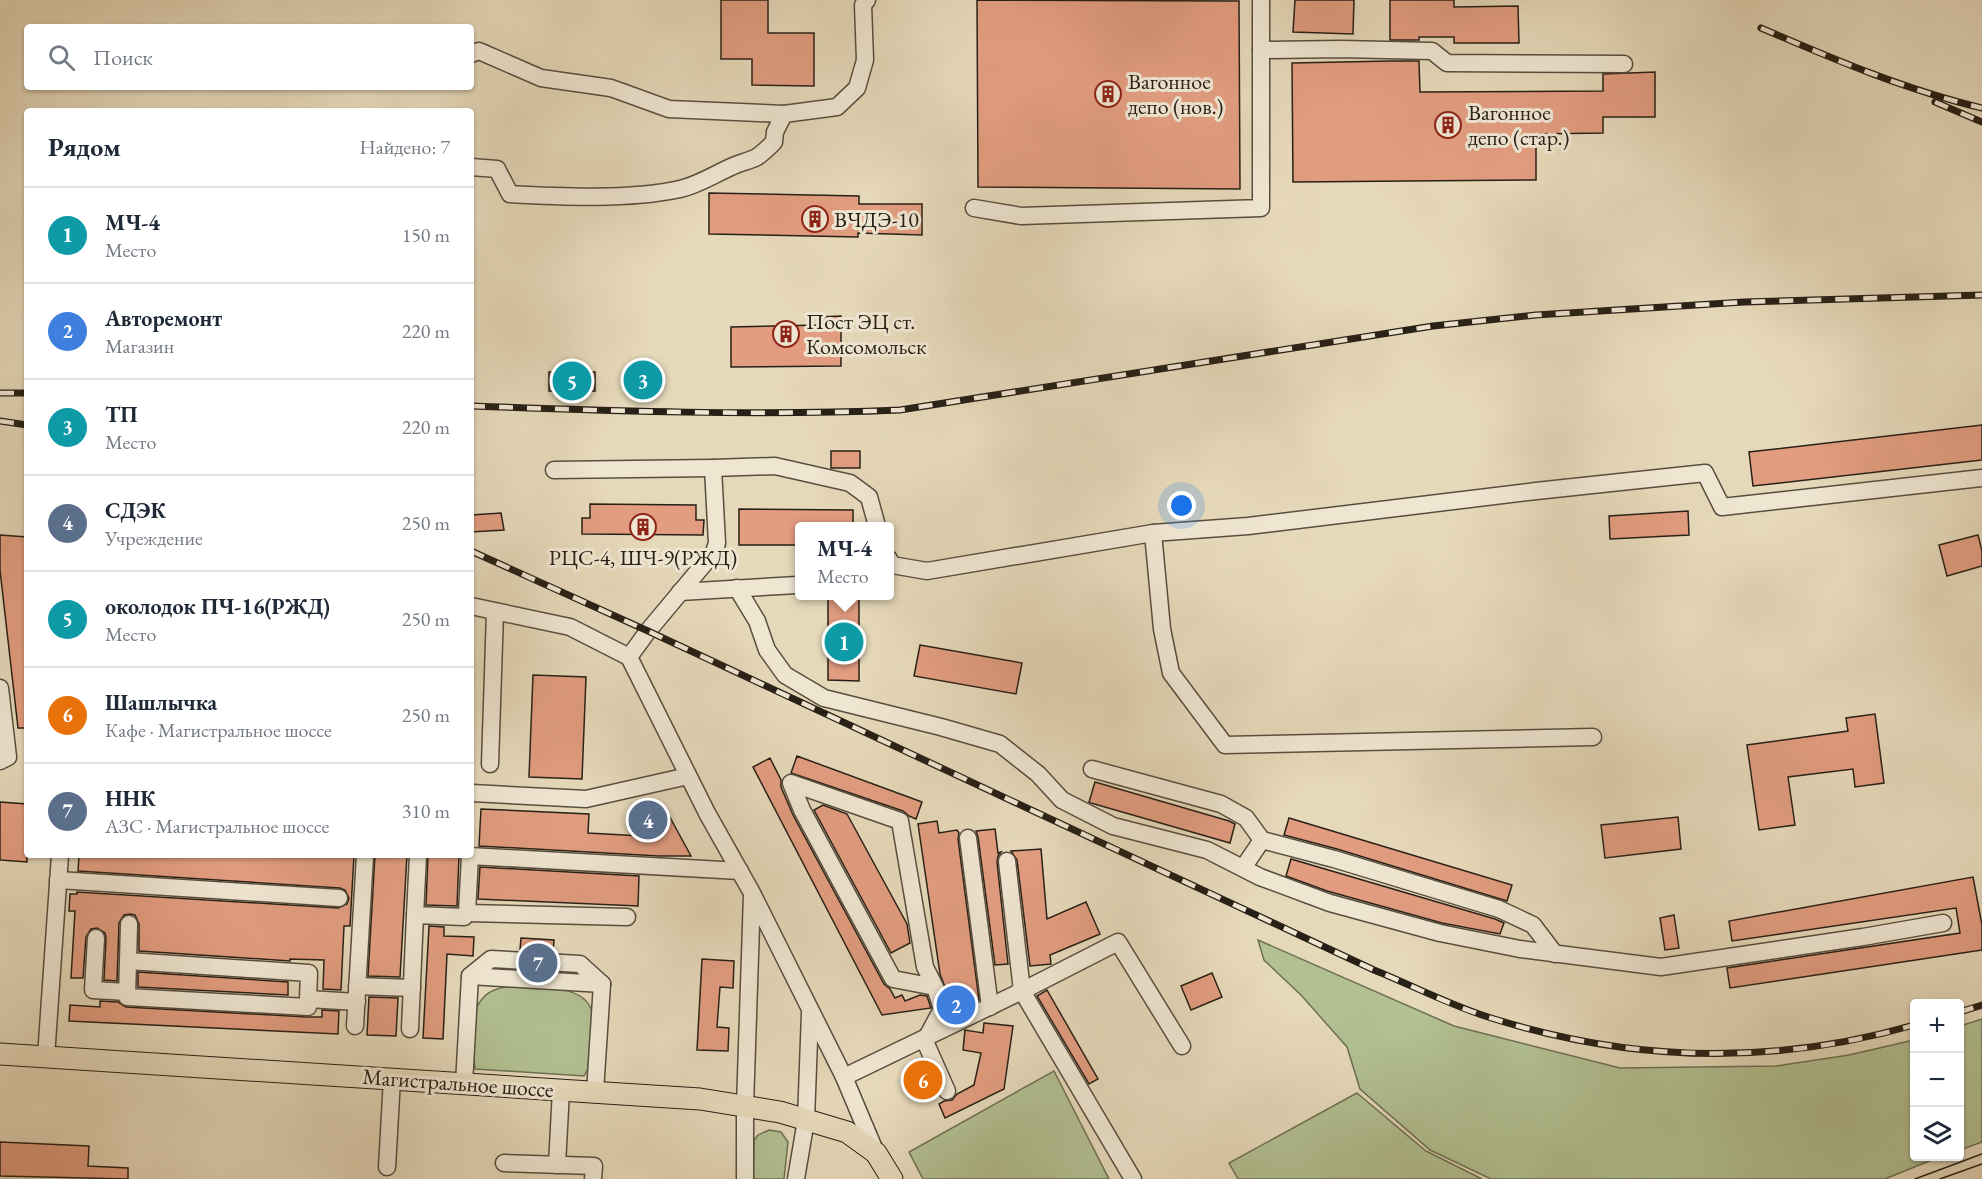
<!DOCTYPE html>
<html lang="ru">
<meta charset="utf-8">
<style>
body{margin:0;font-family:"EB Garamond",serif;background:#f6f6f7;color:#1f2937}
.controls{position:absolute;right:18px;bottom:18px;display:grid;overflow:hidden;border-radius:6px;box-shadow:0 2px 4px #0004}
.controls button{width:54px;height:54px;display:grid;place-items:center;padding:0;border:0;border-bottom:2px solid #e0e1e3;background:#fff;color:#1f2937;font:30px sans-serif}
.you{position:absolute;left:1182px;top:506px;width:21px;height:21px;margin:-15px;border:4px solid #fff;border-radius:50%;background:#1a73e8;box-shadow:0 0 0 9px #1a73e833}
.badge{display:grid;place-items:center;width:39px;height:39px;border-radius:50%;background:#db2777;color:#fff;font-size:20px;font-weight:700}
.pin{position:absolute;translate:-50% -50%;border:3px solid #fff;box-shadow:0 2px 6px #0006}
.popup{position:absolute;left:795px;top:522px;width:99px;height:78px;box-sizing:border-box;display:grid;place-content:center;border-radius:6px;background:#fff;filter:drop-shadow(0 2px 4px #0005);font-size:20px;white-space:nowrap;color:#747a83}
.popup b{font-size:22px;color:#1f2937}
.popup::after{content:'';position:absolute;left:50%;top:100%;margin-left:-12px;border:12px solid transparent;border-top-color:#fff}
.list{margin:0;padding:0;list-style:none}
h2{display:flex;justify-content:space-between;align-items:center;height:78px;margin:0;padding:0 24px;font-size:26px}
h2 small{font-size:20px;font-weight:400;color:#747a83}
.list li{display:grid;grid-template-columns:39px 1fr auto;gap:18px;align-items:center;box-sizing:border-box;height:96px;padding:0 24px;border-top:2px solid #e0e1e3}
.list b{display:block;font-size:22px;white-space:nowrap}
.list p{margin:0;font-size:20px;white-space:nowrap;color:#747a83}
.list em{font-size:20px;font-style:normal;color:#747a83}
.icon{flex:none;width:33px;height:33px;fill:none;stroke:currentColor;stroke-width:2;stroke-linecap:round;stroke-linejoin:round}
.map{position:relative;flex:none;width:1982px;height:1179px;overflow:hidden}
.search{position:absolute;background:#fff;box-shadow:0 2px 4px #0004;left:24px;top:24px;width:450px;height:66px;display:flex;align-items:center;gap:15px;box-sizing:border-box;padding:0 21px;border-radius:6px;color:#747a83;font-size:22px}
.panel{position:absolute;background:#fff;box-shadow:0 2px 4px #0004;left:24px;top:108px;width:450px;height:750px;border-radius:6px}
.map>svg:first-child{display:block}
</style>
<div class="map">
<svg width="1982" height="1179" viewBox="0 0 1982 1179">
<rect width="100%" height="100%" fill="#e6d9ba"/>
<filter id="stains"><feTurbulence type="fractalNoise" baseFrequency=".00333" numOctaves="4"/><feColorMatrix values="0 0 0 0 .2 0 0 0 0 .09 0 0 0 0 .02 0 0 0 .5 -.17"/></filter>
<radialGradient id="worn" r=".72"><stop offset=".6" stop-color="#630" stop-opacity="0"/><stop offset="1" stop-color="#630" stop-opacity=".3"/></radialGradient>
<g fill="#b2c092" stroke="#6d7054" stroke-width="1.5">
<polygon points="1258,940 1454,1026 1620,1068 1776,1066 1849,1055 1914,1040 1914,1156 1939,1157 1885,1179 1491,1179 1430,1150 1360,1089 1347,1047 1301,995 1264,960"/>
<path d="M506,987c23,0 81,-5 86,26 2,14 -3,40 -4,56l-4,7 -109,-7c-3,-30 -11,-77 31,-82z"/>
<polygon points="1982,1019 1982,1142 1960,1150 1960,1026"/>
<polygon points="1054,1071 1109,1179 923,1179 909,1152"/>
<polygon points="1357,1093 1426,1151 1482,1179 1238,1179 1229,1163"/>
<polygon points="769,1130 781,1132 788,1142 784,1179 753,1179 754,1140 758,1135"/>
</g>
<g fill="#e29d80" stroke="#282016" stroke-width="1.5">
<polygon points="721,0 768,0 768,33 814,33 814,86 752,85 752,59 721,59"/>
<polygon points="977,0 1239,1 1240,189 978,187"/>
<polygon points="1295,0 1354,0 1353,34 1293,32"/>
<polygon points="1390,0 1454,0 1454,7 1518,6 1519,43 1454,43 1454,37 1419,37 1419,40 1390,40"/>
<polygon points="1390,61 1419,61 1420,92 1603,91 1603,74 1655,72 1655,117 1603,117 1603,133 1536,134 1536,180 1293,182 1292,63"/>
<polygon points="709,193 859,196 859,204 922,204 922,235 858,233 858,237 709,234"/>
<polygon points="841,316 841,366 731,367 731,327 819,325 819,317"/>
<rect x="549" y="372" width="46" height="19"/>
<rect x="633" y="373" width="21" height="15"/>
<polygon points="1982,425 1982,460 1753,486 1749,452"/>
<rect x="831" y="451" width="29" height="17"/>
<polygon points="590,504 696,505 696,520 704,520 703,535 582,534 582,518 590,518"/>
<polygon points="739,509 853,510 853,526 799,526 799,545 739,545"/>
<polygon points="1688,511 1689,535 1610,539 1609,516"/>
<polygon points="501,513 504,530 471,532 471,515"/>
<polygon points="0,535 27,537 27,728 18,728 0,570"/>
<polygon points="1978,535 1982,551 1982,566 1947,576 1939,545"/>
<polygon points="828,596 859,596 859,681 828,680"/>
<polygon points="920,645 1022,663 1016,694 914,676"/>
<polygon points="533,675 586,677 582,779 529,777"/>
<polygon points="1875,714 1884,783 1855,787 1853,769 1788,777 1795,825 1759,830 1747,745 1848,731 1846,718"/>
<polygon points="797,756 922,802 916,819 909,816 903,811 791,773"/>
<polygon points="770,758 781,780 781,787 793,815 884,984 890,989 895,998 902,995 905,1001 920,995 927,996 931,1008 882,1015 753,767"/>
<polygon points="1095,782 1229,821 1235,824 1230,843 1091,803 1089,802"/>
<polygon points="0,802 27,804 27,862 0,860"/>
<polygon points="823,805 847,814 907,924 910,943 891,953 814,810"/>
<polygon points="481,809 589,814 588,833 642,836 642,813 667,812 691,856 659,856 479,846"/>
<polygon points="1678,817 1681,849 1605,858 1601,825"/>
<polygon points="1289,818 1512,885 1507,901 1337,849 1284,835"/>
<polygon points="937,821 939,833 957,830 959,833 958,839 979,1000 952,1005 940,974 918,824"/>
<polygon points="995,829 998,853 1001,852 998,856 997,862 1008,964 995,965 978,837 976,831"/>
<polygon points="1041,849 1047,919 1086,902 1100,934 1050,955 1051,964 1030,966 1017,860 1011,851"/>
<polygon points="79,855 354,855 350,926 344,926 341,990 323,989 324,960 290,959 290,961 139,951 139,924 135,915 130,914 124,915 119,923 117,981 104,980 106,938 105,933 97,928 91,929 86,937 83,978 71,978 75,911 69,911 70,894 77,894 77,892 338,908 347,904 349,898 345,890 340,888 78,871"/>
<polygon points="375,855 407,855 400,977 368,976"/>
<polygon points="428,855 459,855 457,906 426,905"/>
<polygon points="1291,859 1495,919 1504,923 1500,934 1442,923 1327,891 1286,876"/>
<polygon points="480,867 639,876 638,906 478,899"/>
<polygon points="1973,877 1982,925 1982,950 1730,988 1727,968 1960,933 1956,908 1732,941 1729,921"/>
<polygon points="1674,915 1679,948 1665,950 1660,918"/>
<polygon points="429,926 444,927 444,936 474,937 473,956 447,954 443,1039 423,1038"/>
<polygon points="521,938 554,940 553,952 520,950"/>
<polygon points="702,959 734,961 733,988 720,987 717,1027 729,1028 728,1051 697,1050"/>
<polygon points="138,972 288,982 288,995 138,987"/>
<polygon points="1212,973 1222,997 1191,1010 1181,986"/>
<polygon points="1047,990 1098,1079 1089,1084 1037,996"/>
<polygon points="369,997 398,998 396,1036 367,1035"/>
<polygon points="100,1001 118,1002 126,1007 307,1017 322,1017 322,1010 339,1011 338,1034 69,1021 70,1005 100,1007"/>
<polygon points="984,1023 1013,1026 1004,1089 945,1118 939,1104 944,1101 952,1100 957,1094 974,1085 981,1053 963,1050 965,1030 983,1033"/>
<polygon points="0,1142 89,1146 88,1166 128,1168 128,1179 0,1176"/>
</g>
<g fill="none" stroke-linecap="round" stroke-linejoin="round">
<defs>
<g id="minor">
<polyline points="1261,0 1261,50 1341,49 1432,51 1447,63 1624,64"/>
<polyline points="471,54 479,51 541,78 611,88 669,109 784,114"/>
<path d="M471,167l26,2 13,25c53,3 119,6 170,-5 18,-4 35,-15 51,-22 8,-4 18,-6 26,-10 6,-4 12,-10 17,-15l1,-10 9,-18 53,-7 20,-19 8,-28 -2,-55 4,-5"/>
<polyline points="974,208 1021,216 1261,208 1261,50"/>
<polyline points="554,470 713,468"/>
<polyline points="1153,533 1162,629 1171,673 1225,745 1593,737"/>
<polyline points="889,559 892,565 927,571 1153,533 1248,526 1536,491 1705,473 1722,507 1982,478"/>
<polyline points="737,588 757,621 767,650 785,675 824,698 941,727 1000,744 1038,774 1062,800 1113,826 1207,850 1260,877 1330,903 1440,933 1520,949 1661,967 1863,937 1943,923"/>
<polyline points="680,592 797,585"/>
<polyline points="471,606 570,627 629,657"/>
<polyline points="0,688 8,757 0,761"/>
<polyline points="490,764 495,612"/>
<polyline points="1092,769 1221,804 1246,818 1262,840"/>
<polyline points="472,793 586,799 688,776"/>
<polyline points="968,838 990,1007"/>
<polyline points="418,855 415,915 464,917 467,913"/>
<polyline points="470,855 470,856 740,871"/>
<polyline points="470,856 467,913 627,917"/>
<polyline points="1243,868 1262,840 1334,859 1499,909 1533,925 1555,954"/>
<polyline points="58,880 339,898"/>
<polyline points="129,924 128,961 309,973 308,999 357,1002"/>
<polyline points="96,938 93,990 127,992"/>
<polyline points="128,961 127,997 308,1007 308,999"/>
<polyline points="470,976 602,984"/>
<polyline points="357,986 412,988"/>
<polyline points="355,1026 365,855"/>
<polyline points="410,1029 415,915"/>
<polyline points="927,1037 942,1009 935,987 925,967 900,821 791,783 802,810 893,979 935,987"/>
<polyline points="924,1039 947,1091"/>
<polyline points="46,1057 60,855"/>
<polyline points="844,1077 1022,991 1007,861"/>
<polyline points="464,1084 470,976 491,959 580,964 602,984"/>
<polyline points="595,1092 602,984"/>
<polyline points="876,1153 844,1077 752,893 707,813 629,657 648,631 714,552 717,543 713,468 775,466 850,483 869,497 877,526"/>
<polyline points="504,1163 594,1166 593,1179"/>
<polyline points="557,1165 561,1090"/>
<polyline points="387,1167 392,1079"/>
<polyline points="745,1179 745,1106 752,895"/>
<polyline points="796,1179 806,1120 810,1013"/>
<polyline points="1133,1179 1022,991 1118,942 1182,1046"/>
</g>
<polyline id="major" points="0,1054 700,1099 780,1112 847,1132 876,1153 892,1179"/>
</defs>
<use href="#minor" stroke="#584e3f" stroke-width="19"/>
<use href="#major" stroke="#282016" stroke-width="23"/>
<use href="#minor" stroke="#efe6d2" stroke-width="16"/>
<use href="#major" stroke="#e6d9ba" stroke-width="21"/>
<g stroke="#282016" stroke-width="1.5">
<polyline points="1915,1179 1982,1154"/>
<polyline points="1940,1179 1982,1164"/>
</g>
<defs>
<g id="rail">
<path d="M1761,28c72,31 145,62 221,80"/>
<polyline points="1935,102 1982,122"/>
<polyline points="0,393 27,393"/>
<path d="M471,406c143,5 286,10 429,4l533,-84 103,-11 208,-13 238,-7"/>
<polyline points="0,421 27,425"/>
<path d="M471,551l177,80 726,339c37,15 76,35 114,47 141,45 284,49 426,8"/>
<polyline points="1960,1012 1982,1005"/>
</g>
</defs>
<use href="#rail" stroke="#282016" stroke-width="7"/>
<use href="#rail" stroke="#efe6d2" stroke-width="4.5" stroke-dasharray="14" stroke-linecap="butt"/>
</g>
<defs>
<symbol id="building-ring" viewBox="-11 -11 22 22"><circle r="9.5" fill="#efe6d2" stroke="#8f2418" stroke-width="1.5"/><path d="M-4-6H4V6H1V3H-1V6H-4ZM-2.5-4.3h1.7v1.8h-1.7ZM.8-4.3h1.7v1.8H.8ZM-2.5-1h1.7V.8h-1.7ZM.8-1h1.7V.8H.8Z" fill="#8f2418"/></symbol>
</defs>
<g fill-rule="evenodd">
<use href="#building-ring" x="1093" y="79" width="30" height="30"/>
<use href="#building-ring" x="1433" y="110" width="30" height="30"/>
<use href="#building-ring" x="800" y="204" width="30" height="30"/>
<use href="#building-ring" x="771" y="319" width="30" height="30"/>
<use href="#building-ring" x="628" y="512" width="30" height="30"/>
</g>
<g text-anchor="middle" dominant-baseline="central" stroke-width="6" stroke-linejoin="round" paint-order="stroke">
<g font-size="22" fill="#282016" stroke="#efe6d2" text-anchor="start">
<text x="1128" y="81">Вагонное<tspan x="1128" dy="25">депо (нов.)</tspan></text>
<text x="1468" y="112">Вагонное<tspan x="1468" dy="25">депо (стар.)</tspan></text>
<text x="834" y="219">ВЧДЭ-10</text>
<text x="806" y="321">Пост ЭЦ ст.<tspan x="806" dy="25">Комсомольск</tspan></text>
<text x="643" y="557" text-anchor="middle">РЦС-4, ШЧ-9(РЖД)</text>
</g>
<g font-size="22" fill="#282016" stroke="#efe6d2">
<text transform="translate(458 1083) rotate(4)">Магистральное шоссе</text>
</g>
</g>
<rect width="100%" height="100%" filter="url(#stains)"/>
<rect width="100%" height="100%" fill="url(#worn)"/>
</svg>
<div class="controls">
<button>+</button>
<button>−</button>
<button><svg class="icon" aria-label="layers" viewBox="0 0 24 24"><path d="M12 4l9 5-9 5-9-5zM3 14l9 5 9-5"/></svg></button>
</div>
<div class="you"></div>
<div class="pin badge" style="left:844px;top:642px;background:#0f9aa8">1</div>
<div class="popup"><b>МЧ-4</b>Место</div>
<div class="pin badge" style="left:956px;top:1005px;background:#3f7fe0">2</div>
<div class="pin badge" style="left:643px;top:380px;background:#0f9aa8">3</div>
<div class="pin badge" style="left:648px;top:820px;background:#5c6f8a">4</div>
<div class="pin badge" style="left:572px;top:381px;background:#0f9aa8">5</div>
<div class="pin badge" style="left:923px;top:1080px;background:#e8710a">6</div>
<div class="pin badge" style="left:538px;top:963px;background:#5c6f8a">7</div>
<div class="search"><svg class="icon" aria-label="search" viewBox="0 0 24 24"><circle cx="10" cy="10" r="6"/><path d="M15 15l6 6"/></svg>Поиск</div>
<section class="panel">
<h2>Рядом<small>Найдено: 7</small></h2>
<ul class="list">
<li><span class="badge" style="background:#0f9aa8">1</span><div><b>МЧ-4</b><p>Место</p></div><em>150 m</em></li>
<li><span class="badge" style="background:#3f7fe0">2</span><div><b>Авторемонт</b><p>Магазин</p></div><em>220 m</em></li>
<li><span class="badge" style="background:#0f9aa8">3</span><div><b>ТП</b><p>Место</p></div><em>220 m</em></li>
<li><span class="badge" style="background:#5c6f8a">4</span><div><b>СДЭК</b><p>Учреждение</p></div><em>250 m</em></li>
<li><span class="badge" style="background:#0f9aa8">5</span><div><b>околодок ПЧ-16(РЖД)</b><p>Место</p></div><em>250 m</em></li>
<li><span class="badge" style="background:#e8710a">6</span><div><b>Шашлычка</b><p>Кафе · Магистральное шоссе</p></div><em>250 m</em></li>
<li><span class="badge" style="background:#5c6f8a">7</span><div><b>ННК</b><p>АЗС · Магистральное шоссе</p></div><em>310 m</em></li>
</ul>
</section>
</div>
